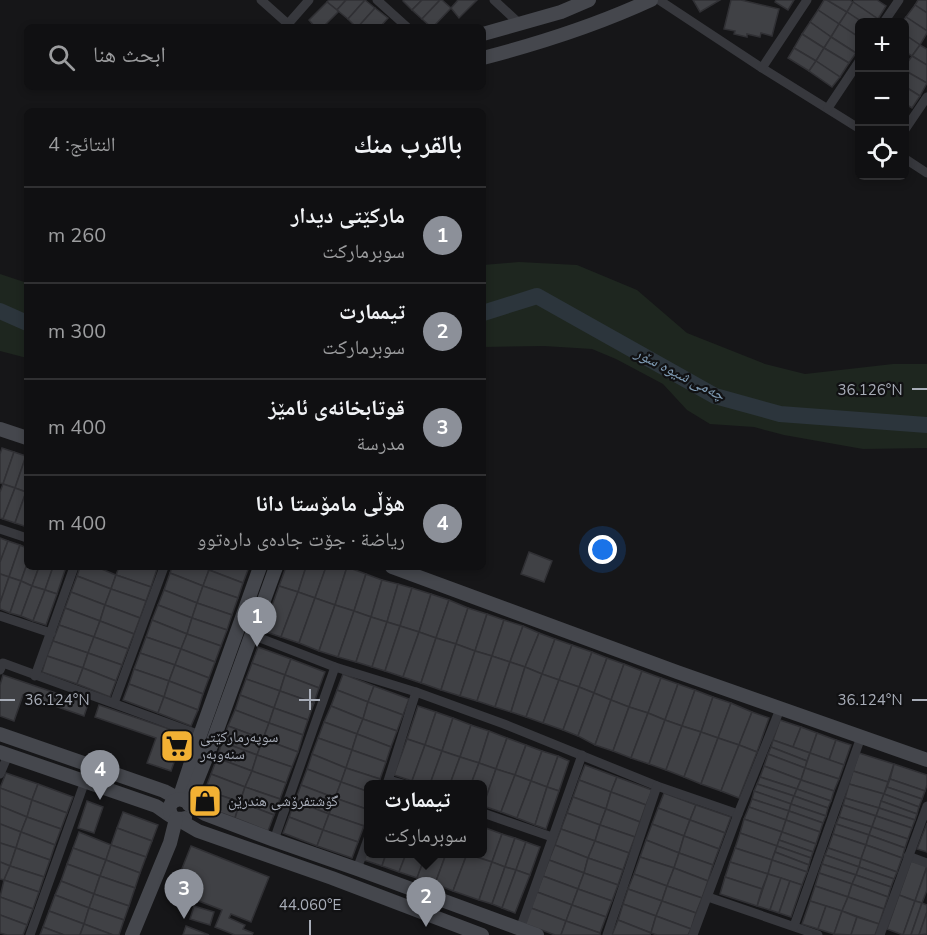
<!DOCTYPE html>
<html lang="ar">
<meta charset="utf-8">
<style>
body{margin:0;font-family:"Nunito Sans","Noto Naskh Arabic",sans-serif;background:#19191b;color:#f1f3f6;direction:rtl}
.controls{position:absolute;right:18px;top:18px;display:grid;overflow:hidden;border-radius:9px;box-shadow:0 3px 9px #0003}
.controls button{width:54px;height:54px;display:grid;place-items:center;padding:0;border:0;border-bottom:2px solid #303032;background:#101012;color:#f1f3f6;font:30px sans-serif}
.you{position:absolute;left:603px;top:550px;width:21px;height:21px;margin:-15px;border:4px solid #fff;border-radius:50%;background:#1a73e8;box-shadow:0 0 0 9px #1a73e833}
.badge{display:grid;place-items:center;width:39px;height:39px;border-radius:50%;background:#8c9099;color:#fff;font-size:20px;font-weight:700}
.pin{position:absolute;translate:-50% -50px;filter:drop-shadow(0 2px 3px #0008)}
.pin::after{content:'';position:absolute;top:32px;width:21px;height:18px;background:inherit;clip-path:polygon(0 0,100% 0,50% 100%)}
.popup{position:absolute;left:364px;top:780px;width:123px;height:78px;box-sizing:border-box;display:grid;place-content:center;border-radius:9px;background:#101012;filter:drop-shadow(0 2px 4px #0005);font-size:20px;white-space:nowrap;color:#9c9d9f}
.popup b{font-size:22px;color:#f1f3f6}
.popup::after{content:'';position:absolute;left:50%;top:100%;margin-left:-12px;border:12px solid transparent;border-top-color:#101012}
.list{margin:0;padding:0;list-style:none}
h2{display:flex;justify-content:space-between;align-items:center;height:78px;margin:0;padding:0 24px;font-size:26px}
h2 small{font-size:20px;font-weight:400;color:#9c9d9f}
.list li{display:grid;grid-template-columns:39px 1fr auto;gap:18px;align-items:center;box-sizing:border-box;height:96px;padding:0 24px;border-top:2px solid #303032}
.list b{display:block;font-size:22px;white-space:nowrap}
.list p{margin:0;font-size:20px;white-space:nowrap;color:#9c9d9f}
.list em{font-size:20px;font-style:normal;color:#9c9d9f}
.icon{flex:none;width:33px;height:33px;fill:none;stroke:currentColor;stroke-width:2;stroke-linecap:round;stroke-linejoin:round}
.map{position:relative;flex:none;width:927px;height:935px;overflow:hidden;direction:ltr}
.search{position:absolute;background:#101012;box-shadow:0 3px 9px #0003;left:24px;top:24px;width:462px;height:66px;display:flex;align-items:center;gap:15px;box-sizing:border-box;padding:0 21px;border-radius:9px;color:#9c9d9f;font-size:22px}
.panel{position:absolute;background:#101012;box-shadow:0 3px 9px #0003;left:24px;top:108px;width:462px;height:462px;border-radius:9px;direction:rtl}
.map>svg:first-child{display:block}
</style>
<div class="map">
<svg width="927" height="935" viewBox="0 0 927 935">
<rect width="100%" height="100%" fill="#161618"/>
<g fill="#1e261f">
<polygon points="519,262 577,265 637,290 687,333 765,364 805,374 893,364 927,364 927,448 863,449 784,435 754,427 710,424 687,410 663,384 616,359 592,349 544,346 483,347 483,265"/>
<polygon points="0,274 27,283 27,358 0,351"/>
</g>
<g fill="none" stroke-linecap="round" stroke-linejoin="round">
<g stroke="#2c353c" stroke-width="16">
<polyline points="0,311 27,323"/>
<polyline points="483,313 537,296 715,396 780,414 927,425"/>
</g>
</g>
<g fill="#404145" stroke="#303034" stroke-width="1.5">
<polygon points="329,0 346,0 337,10 327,2"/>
<polygon points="346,0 365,0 348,19 337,10"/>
<polygon points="365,0 375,8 358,27 356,27 348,19"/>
<polygon points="404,0 422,0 412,10 403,1"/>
<polygon points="422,0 440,0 422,19 412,10"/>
<polygon points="440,0 442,0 451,8 433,27 431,27 422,19"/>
<polygon points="458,0 477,0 459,18 451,8"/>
<polygon points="693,0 720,0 700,12"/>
<polygon points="731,0 741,0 779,9 772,36 761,33 760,37 747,34 747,37 734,34 735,31 724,29"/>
<polygon points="776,0 794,0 788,10 775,2"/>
<polygon points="824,0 827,0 847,12 839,24 818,10"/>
<polygon points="827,0 850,0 853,2 847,12"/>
<polygon points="854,0 877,0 886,6 878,19 853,2"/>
<polygon points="918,0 927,0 927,13 915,5"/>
<polygon points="327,2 337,10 338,12 323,27 315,27 309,20"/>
<polygon points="853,2 878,19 876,22 862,22 847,12"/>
<polygon points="915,5 927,13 927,31 906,17"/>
<polygon points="375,8 388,18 380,27 358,27"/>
<polygon points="818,10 839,24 831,37 810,22"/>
<polygon points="847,12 862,22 860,22 860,38 839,24"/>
<polygon points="906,17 927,31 927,33 920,45 904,34 904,22 902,22"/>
<polygon points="810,22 831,37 824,48 802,34"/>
<polygon points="839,24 860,38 860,47 856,53 831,37"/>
<polygon points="802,34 824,48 816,61 794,48"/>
<polygon points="904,34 920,45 912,56 904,51"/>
<polygon points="831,37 856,53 849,63 824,48"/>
<polygon points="920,45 927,49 927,65 912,56"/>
<polygon points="794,48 816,61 809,71 788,58"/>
<polygon points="824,48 849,63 840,77 816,61"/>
<polygon points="912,56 927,65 927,83 904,70 904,67"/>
<polygon points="816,61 840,77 832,87 809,71"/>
<polygon points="904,70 927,83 920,96 904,86"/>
<polygon points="904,86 920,96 912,108 904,103"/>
<polygon points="2,448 14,452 3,484 0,483 0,454"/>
<polygon points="14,452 26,456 15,488 3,484"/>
<polygon points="26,456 27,456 26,492 15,488"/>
<polygon points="3,484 15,488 3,519 0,518 0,492"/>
<polygon points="15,488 26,492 15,523 3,519"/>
<polygon points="26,492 27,493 27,527 15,523"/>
<polygon points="0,538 8,541 0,562"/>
<polygon points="8,541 20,545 9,577 0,574 0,562"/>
<polygon points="20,545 27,548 27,564 21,581 9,577"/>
<polygon points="529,552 552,561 544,582 521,574"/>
<polygon points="27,564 27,567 39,567 32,586 21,581"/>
<polygon points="39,567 53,567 45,590 32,586"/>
<polygon points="53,567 66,567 57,594 45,590"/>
<polygon points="80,567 97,567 116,575 111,589 77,576"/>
<polygon points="119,567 150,567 157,569 151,587 116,575"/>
<polygon points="172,567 202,567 209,570 203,586 170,573"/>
<polygon points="210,567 249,567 243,583 209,570"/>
<polygon points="286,567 306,567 298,592 279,586"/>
<polygon points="306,567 326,567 315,598 298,592"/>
<polygon points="326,567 347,567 335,605 315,598"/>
<polygon points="347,567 366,574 354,611 335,605"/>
<polygon points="209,570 243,583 238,598 203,586"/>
<polygon points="170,573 203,586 197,603 164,590"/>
<polygon points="0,574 9,577 0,603"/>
<polygon points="366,574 382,580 371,617 354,611"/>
<polygon points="116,575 151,587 146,601 111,589"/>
<polygon points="77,576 111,589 105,605 71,592"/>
<polygon points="9,577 21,581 10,613 0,609 0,603"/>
<polygon points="382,580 398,584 387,622 371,617"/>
<polygon points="21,581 32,586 21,616 10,613"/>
<polygon points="398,584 412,588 400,626 387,622"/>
<polygon points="32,586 45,590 33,621 21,616"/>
<polygon points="203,586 238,598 232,615 197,603"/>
<polygon points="279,586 298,592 281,637 263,631"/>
<polygon points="412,588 431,594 419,632 400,626"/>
<polygon points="111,589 146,601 140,618 105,605"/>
<polygon points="45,590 57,594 46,625 33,621"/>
<polygon points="164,590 197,603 192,618 158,605"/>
<polygon points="71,592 105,605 100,621 65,608"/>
<polygon points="298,592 315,598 299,643 281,637"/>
<polygon points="431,594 449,600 436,638 419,632"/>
<polygon points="315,598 335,605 319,651 299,643"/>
<polygon points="449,600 468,608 456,644 436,638"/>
<polygon points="197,603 232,615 227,630 192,618"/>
<polygon points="105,605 140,618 134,634 100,621"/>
<polygon points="158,605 192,618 187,634 152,620"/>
<polygon points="335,605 354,611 338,657 319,651"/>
<polygon points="65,608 100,621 94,637 59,625"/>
<polygon points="468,608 487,614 475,651 456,644"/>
<polygon points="354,611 371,617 356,662 338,657"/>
<polygon points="487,614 504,620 492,656 475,651"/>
<polygon points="371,617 387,622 372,667 356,662"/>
<polygon points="192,618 227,630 221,646 187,634"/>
<polygon points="152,620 187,634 181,649 146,637"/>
<polygon points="504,620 523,626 510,662 492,656"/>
<polygon points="100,621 134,634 128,649 94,637"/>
<polygon points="387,622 400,626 385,671 372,667"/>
<polygon points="59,625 94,637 88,653 53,641"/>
<polygon points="400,626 419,632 403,677 385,671"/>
<polygon points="523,626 539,633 525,667 510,662"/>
<polygon points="419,632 436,638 421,683 403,677"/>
<polygon points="539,633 555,639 542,674 525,667"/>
<polygon points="187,634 221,646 215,662 181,649"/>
<polygon points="94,637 128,649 122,665 88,653"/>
<polygon points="146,637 181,649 175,665 140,653"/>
<polygon points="436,638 456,644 441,690 421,683"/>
<polygon points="555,639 572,645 559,680 542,674"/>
<polygon points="53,641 88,653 83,668 47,656"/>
<polygon points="456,644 475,651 460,696 441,690"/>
<polygon points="572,645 592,652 579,687 559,680"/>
<polygon points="258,647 291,659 285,675 252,663"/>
<polygon points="181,649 215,662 209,678 175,665"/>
<polygon points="475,651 492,656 477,701 460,696"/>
<polygon points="592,652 607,658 594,693 579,687"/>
<polygon points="88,653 122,665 116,681 83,668"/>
<polygon points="140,653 175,665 169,681 134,669"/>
<polygon points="47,656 83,668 77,684 42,672"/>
<polygon points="492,656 510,662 495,707 477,701"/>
<polygon points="607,658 624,664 611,700 594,693"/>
<polygon points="291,659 325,672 319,688 285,675"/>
<polygon points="510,662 525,667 511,712 495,707"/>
<polygon points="252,663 285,675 280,691 246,679"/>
<polygon points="624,664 642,671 629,707 611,700"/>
<polygon points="175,665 209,678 203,694 169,681"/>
<polygon points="525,667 542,674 526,717 511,712"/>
<polygon points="83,668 116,681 110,697 77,684"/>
<polygon points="134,669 169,681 164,697 129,684"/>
<polygon points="642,671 661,678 648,713 629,707"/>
<polygon points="343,674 374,686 368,702 337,690"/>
<polygon points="542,674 559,680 543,723 526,717"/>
<polygon points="3,675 88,704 84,716 23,695 14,721 0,716 0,685"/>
<polygon points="285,675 319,688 314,703 280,691"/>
<polygon points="661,678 678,684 665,720 648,713"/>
<polygon points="246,679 280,691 274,708 240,695"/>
<polygon points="559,680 579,687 563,730 543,723"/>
<polygon points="169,681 203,694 198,710 164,697"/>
<polygon points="129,684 164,697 158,713 123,700"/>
<polygon points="678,684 695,690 682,726 665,720"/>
<polygon points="374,686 409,699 403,715 368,702"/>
<polygon points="579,687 594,693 578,736 563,730"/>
<polygon points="337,690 368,702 363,719 331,706"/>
<polygon points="695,690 713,697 701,732 682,726"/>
<polygon points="280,691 314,703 308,720 274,708"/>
<polygon points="594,693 611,700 595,745 578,736"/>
<polygon points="240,695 274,708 269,723 235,710"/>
<polygon points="164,697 198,710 191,726 158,713"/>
<polygon points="713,697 731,703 718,738 701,732"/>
<polygon points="611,700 629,707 613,751 595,745"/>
<polygon points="368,702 403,715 397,731 363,719"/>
<polygon points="731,703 752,712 739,745 718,738"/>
<polygon points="99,705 184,734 171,771 147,763 156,738 95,717"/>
<polygon points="331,706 363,719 357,734 324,722"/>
<polygon points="418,706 436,712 425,745 407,739"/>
<polygon points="629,707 648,713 631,758 613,751"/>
<polygon points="274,708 308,720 303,735 269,723"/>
<polygon points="235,710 269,723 263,739 228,726"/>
<polygon points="436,712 453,718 442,751 425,745"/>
<polygon points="752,712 769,718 757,752 739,745"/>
<polygon points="648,713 665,720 649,764 631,758"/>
<polygon points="453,718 471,725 460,757 442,751"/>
<polygon points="363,719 397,731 391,747 357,734"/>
<polygon points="665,720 682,726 666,770 649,764"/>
<polygon points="780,720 801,727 793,747 773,740"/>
<polygon points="324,722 357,734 352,750 318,738"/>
<polygon points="269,723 303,735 298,752 263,739"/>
<polygon points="471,725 489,731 479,763 460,757"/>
<polygon points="228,726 263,739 257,755 222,742"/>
<polygon points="682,726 701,732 684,777 666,770"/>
<polygon points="801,727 817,733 810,753 793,747"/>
<polygon points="489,731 507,738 496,769 479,763"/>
<polygon points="701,732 718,738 701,784 684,777"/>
<polygon points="817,733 836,740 829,760 810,753"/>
<polygon points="357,734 391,747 386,762 352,750"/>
<polygon points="318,738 352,750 346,768 312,754"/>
<polygon points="507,738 526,745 515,775 496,769"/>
<polygon points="718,738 739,745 721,791 701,784"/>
<polygon points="263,739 298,752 292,767 257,755"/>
<polygon points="407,739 425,745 412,781 394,775"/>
<polygon points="773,740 810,753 807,761 771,747"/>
<polygon points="836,740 851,745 844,765 829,760"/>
<polygon points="222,742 257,755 252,771 217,758"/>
<polygon points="425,745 442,751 430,784 422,784 412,781"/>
<polygon points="526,745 542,751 531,781 515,775"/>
<polygon points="739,745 757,752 739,798 721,791"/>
<polygon points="771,747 807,761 805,768 768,754"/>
<polygon points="352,750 386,762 380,779 346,768"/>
<polygon points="442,751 460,757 450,784 430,784"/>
<polygon points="542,751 558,756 547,787 531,781"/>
<polygon points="810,753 844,765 839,779 805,768"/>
<polygon points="859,753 894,764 888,782 853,771"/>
<polygon points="312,754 346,768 341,782 307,769"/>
<polygon points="768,754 805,768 801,780 764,766"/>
<polygon points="257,755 292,767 286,783 252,771"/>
<polygon points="558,756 569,761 559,791 547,787"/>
<polygon points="460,757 479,763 471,784 450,784"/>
<polygon points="217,758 252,771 245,787 211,774"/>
<polygon points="479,763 496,769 483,806 483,784 471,784"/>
<polygon points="894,764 927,775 927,785 925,791 890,779"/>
<polygon points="585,765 617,777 611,792 579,780"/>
<polygon points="764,766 801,780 797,789 760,777"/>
<polygon points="346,768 380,779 379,784 369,784 369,792 341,782"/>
<polygon points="805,768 839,779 834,791 801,780"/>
<polygon points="307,769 341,782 335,798 301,785"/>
<polygon points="496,769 515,775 501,812 483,806"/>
<polygon points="252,771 286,783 280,799 245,787"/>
<polygon points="853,771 888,782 884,794 849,784"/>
<polygon points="6,773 38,784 32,800 0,788"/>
<polygon points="211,774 245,787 240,802 205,790"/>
<polygon points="515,775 531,781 517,818 501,812"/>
<polygon points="617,777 652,790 646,805 611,792"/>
<polygon points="760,777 797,789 794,796 757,784"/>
<polygon points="890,779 925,791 922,799 887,787"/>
<polygon points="579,780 611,792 606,809 573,797"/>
<polygon points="801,780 834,791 831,801 797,789"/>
<polygon points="531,781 547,787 535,825 517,818"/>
<polygon points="341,782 369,792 369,810 335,798"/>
<polygon points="38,784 73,797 67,813 32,800"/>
<polygon points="757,784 794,796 791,804 754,791"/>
<polygon points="849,784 884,794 879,808 845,798"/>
<polygon points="301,785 335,798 329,814 295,801"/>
<polygon points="245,787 280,799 274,815 240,802"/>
<polygon points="547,787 559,791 546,829 535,825"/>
<polygon points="887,787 922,799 919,807 884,794"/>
<polygon points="0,788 32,800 27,817 0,806"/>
<polygon points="797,789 831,801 828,808 794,796"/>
<polygon points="205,790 240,802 235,818 199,805"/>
<polygon points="754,791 791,804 789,811 752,799"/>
<polygon points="611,792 646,805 640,822 606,809"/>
<polygon points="664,793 696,805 690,820 658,808"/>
<polygon points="884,794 919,807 917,814 881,801"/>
<polygon points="794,796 828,808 826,816 791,804"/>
<polygon points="573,797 606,809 600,825 567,813"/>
<polygon points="335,798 369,810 364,826 329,814"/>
<polygon points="845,798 879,808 876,816 843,805"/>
<polygon points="752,799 789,811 786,820 749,807"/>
<polygon points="32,800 67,813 61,829 27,817"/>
<polygon points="87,801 103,807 94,833 78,828"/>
<polygon points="295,801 329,814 323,830 289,817"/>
<polygon points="881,801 917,814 915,820 879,808"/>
<polygon points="240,802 274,815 268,831 235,818"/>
<polygon points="791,804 826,816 823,823 789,811"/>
<polygon points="696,805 731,817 725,833 690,820"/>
<polygon points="843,805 876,816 872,827 839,817"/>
<polygon points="0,806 27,817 21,832 0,824"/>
<polygon points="749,807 786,820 782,832 744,819"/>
<polygon points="658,808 690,820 684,836 652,824"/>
<polygon points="879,808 915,820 912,828 876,816"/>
<polygon points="606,809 640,822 635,837 600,825"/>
<polygon points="789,811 823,823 820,832 786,820"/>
<polygon points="123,812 158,825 152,841 117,828"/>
<polygon points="567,813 600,825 595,841 561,829"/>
<polygon points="329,814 364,826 358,842 323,830"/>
<polygon points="876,816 912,828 908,839 872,827"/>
<polygon points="27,817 61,829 55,845 21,832"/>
<polygon points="289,817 323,830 317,846 283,833"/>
<polygon points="839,817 872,827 869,835 836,824"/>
<polygon points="744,819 782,832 777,846 740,833"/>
<polygon points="690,820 725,833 719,849 684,836"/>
<polygon points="786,820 820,832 816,844 782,832"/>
<polygon points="927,823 927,852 917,849"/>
<polygon points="0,824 21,832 16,848 0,843"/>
<polygon points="652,824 684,836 679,853 646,840"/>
<polygon points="836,824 869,835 866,845 833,834"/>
<polygon points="600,825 635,837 629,853 595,841"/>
<polygon points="483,827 502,834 492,862 468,854 483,854"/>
<polygon points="872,827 908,839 905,848 869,835"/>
<polygon points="117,828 152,841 146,857 111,845"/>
<polygon points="561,829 595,841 588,858 555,845"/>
<polygon points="323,830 358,842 352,858 317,846"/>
<polygon points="21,832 55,845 50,860 16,848"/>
<polygon points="79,832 111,845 106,860 73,848"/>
<polygon points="782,832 816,844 813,852 779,840"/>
<polygon points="740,833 777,846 772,860 735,848"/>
<polygon points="502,834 515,838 505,867 492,862"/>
<polygon points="833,834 866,845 861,859 828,848"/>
<polygon points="869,835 905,848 902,858 866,845"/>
<polygon points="684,836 719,849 713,865 679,853"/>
<polygon points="515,838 526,842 516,870 505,867"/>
<polygon points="646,840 679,853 674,868 640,857"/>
<polygon points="779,840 813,852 811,858 777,846"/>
<polygon points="595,841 629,853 623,870 588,858"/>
<polygon points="526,842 540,847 530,875 516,870"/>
<polygon points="0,843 16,848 10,866 0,862"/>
<polygon points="369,844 369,854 386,854 382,866 364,860"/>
<polygon points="111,845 146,857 140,873 106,860"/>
<polygon points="555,845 588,858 584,873 549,860"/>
<polygon points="866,845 902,858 897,872 861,859"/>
<polygon points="191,846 269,877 251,922 231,914 229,918 245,925 243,929 253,933 252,935 235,935 215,927 222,910 173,891"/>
<polygon points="777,846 811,858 809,865 775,852"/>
<polygon points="16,848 50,860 44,877 10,866"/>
<polygon points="73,848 106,860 100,876 67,864"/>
<polygon points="735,848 772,860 768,874 730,862"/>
<polygon points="828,848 861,859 859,867 825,855"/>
<polygon points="775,852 809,865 807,872 772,860"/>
<polygon points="679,853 713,865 708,881 674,868"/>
<polygon points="386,854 406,854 399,872 382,866"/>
<polygon points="406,854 426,854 417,878 399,872"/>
<polygon points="426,854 446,854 435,884 417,878"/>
<polygon points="446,854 467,854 453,891 435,884"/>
<polygon points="467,854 492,862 479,900 453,891"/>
<polygon points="825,855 859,867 856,875 822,864"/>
<polygon points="640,857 674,868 667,886 634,874"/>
<polygon points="588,858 623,870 618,885 584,873"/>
<polygon points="861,859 897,872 894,879 859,867"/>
<polygon points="106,860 140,873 135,888 100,876"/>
<polygon points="549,860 584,873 578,889 543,876"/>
<polygon points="772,860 807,872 802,885 768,874"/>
<polygon points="911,861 927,866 915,901 899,895"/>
<polygon points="0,862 10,866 4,880 0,879"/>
<polygon points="492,862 505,867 492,904 479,900"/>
<polygon points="730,862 768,874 762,889 725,877"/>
<polygon points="67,864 100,876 94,894 61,881"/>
<polygon points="822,864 856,875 852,884 819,873"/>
<polygon points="10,866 44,877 39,892 4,880"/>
<polygon points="505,867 516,870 502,908 492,904"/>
<polygon points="859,867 894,879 891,887 856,875"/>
<polygon points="927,867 927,890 922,903 915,901"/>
<polygon points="674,868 708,881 702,898 667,886"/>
<polygon points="516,870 530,875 515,913 502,908"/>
<polygon points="584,873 618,885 612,901 578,889"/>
<polygon points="819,873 852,884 848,897 815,886"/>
<polygon points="634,874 667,886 662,901 628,889"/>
<polygon points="768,874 781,878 770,910 757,906"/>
<polygon points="856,875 891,887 888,897 852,884"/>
<polygon points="100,876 135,888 129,906 94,894"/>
<polygon points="543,876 578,889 572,905 537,892"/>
<polygon points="725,877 762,889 757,906 720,894"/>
<polygon points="781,878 790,881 779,913 770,910"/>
<polygon points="4,880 39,892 33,909 0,897"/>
<polygon points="61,881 94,894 89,908 55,895"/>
<polygon points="790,881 802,885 791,917 779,913"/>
<polygon points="852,884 888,897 884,909 848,897"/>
<polygon points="667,886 702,898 696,913 662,901"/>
<polygon points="815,886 848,897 842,911 810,901"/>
<polygon points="578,889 612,901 606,917 572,905"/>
<polygon points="628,889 662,901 656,916 623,904"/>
<polygon points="537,892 572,905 566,921 531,908"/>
<polygon points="94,894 129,906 124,920 89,908"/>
<polygon points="55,895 89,908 84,924 49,911"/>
<polygon points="899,895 915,901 903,935 887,929"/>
<polygon points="0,897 33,909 27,925 0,915"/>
<polygon points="848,897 884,909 879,924 842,911"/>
<polygon points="662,901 696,913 691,929 656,916"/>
<polygon points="810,901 826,906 818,929 802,924"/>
<polygon points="915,901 922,903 911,935 903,935"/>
<polygon points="922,903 927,905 927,912 919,935 911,935"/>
<polygon points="623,904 656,916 651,933 618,920"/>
<polygon points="572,905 606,917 600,933 566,921"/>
<polygon points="194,906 214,912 210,925 190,919"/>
<polygon points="826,906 842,911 834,934 818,929"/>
<polygon points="89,908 124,920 119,935 113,935 84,924"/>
<polygon points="531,908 566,921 561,935 555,935 525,924"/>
<polygon points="49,911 84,924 80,935 64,935 43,927"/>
<polygon points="842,911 857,917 851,935 834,934"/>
<polygon points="927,912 927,934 919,935"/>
<polygon points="0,915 27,925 23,935 7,935 0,933"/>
<polygon points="656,916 691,929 688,935 657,935 651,933"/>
<polygon points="857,917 879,924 875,935 851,935"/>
<polygon points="618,920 651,933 650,935 612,935"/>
<polygon points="566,921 600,933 600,935 561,935"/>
<polygon points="84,924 113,935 80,935"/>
<polygon points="186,926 209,935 183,935"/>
<polygon points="43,927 64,935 40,935"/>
</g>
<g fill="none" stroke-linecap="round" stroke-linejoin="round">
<g stroke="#37383d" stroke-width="9">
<polyline points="261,0 288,24 309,0"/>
<polyline points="377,0 407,27"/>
<polyline points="494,0 520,24"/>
<polyline points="659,0 762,68 860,129"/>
<polyline points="884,22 899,0"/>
<polyline points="762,68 807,0"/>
<polyline points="828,108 860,60"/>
<polyline points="904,131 927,97"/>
<polyline points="904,158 927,173"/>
<polyline points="0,529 27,538"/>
<polyline points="0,616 51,633"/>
<polyline points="252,635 335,667 416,692 504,724 657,786 738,814"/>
<polyline points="0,670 3,663 200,735"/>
<polyline points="35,676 74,567"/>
<polyline points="114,703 164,567"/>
<polyline points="0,774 8,755"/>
<polyline points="389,780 403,784"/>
<polyline points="387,784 416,692"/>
<polyline points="483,813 552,837"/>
<polyline points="274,840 335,667"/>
<polyline points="908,856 927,863"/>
<polyline points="357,869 369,836"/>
<polyline points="708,897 818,935"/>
<polyline points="794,926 861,737"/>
<polyline points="520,929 582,755"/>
<polyline points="30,935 85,781"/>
<polyline points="607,935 657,786"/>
<polyline points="693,935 738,814 780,709"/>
<polyline points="880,935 927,806"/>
</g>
<g stroke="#45474d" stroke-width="14">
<polyline points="483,34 561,12 589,0"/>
<path d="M483,58c58,-15 114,-33 168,-58"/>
<polyline points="0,429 27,438"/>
<polyline points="392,567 677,672 927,760"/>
<polyline points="0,734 164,791 179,799 200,735 260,567"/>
<path d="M0,752l156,54c9,5 18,16 29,12"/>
<polyline points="188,803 213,741 276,567"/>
<polyline points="189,805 205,814 274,840 357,869 537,935"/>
<polyline points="171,815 169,808 172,802 179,799 186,801"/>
<polyline points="179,820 198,831 332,878 482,935"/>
<polyline points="132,935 170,843 176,819"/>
</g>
</g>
<path fill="none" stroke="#a8adb8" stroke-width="2" d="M912,389h15M310,689v21M0,700h15M299,700h21M912,700h15M310,920v15"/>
<defs>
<symbol id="supermarket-square" viewBox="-11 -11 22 22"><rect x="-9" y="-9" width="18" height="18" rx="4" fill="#f2b134" stroke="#111113"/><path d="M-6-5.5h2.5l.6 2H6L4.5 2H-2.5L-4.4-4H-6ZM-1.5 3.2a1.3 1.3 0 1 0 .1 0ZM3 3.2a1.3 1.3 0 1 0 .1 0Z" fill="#111"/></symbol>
<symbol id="shop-square" viewBox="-11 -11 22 22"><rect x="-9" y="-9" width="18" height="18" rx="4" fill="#f2b134" stroke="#111113"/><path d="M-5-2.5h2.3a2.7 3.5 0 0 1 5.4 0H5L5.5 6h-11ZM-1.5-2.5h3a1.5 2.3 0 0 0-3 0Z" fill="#111"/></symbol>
</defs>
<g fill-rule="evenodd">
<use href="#supermarket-square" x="158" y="727" width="38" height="38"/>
<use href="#shop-square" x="186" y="782" width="38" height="38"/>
</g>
<g text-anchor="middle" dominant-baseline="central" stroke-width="4.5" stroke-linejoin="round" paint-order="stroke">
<g font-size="15" fill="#a8adb8" stroke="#111113" text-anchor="start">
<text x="200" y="737">سوپەرمارکێتی<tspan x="200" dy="17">سنەوبەر</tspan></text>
<text x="228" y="801">گۆشتفرۆشی هندرێن</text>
</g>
<g font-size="16" font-style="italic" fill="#7f9bb3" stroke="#111113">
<text transform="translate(680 374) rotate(27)">چەمی شیوە سۆر</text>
</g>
</g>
<g font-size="15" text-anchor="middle" fill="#a8adb8" stroke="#111113" stroke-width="4.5" stroke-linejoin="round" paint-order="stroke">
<text x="870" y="395">36.126°N</text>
<text x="57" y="705">36.124°N</text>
<text x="870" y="705">36.124°N</text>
<text x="310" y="910">44.060°E</text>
</g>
</svg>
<div class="controls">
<button>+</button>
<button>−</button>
<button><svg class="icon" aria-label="locate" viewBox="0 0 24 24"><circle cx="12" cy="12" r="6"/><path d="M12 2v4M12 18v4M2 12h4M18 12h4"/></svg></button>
</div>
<div class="you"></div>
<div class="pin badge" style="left:257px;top:647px">1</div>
<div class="pin badge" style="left:426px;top:927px">2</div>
<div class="popup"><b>تیممارت</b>سوبرماركت</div>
<div class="pin badge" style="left:184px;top:919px">3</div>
<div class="pin badge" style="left:100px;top:800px">4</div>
<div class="search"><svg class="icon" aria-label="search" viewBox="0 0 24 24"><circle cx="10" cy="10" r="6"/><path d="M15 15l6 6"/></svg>ابحث هنا</div>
<section class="panel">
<h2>بالقرب منك<small>النتائج: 4</small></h2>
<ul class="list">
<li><span class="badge">1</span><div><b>مارکێتی دیدار</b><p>سوبرماركت</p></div><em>260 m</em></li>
<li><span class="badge">2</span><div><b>تیممارت</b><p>سوبرماركت</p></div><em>300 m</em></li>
<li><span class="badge">3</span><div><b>قوتابخانەی ئامێز</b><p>مدرسة</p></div><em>400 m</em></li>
<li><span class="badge">4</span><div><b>هۆڵی مامۆستا دانا</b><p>رياضة · جۆت جادەی دارەتوو</p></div><em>400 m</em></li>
</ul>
</section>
</div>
